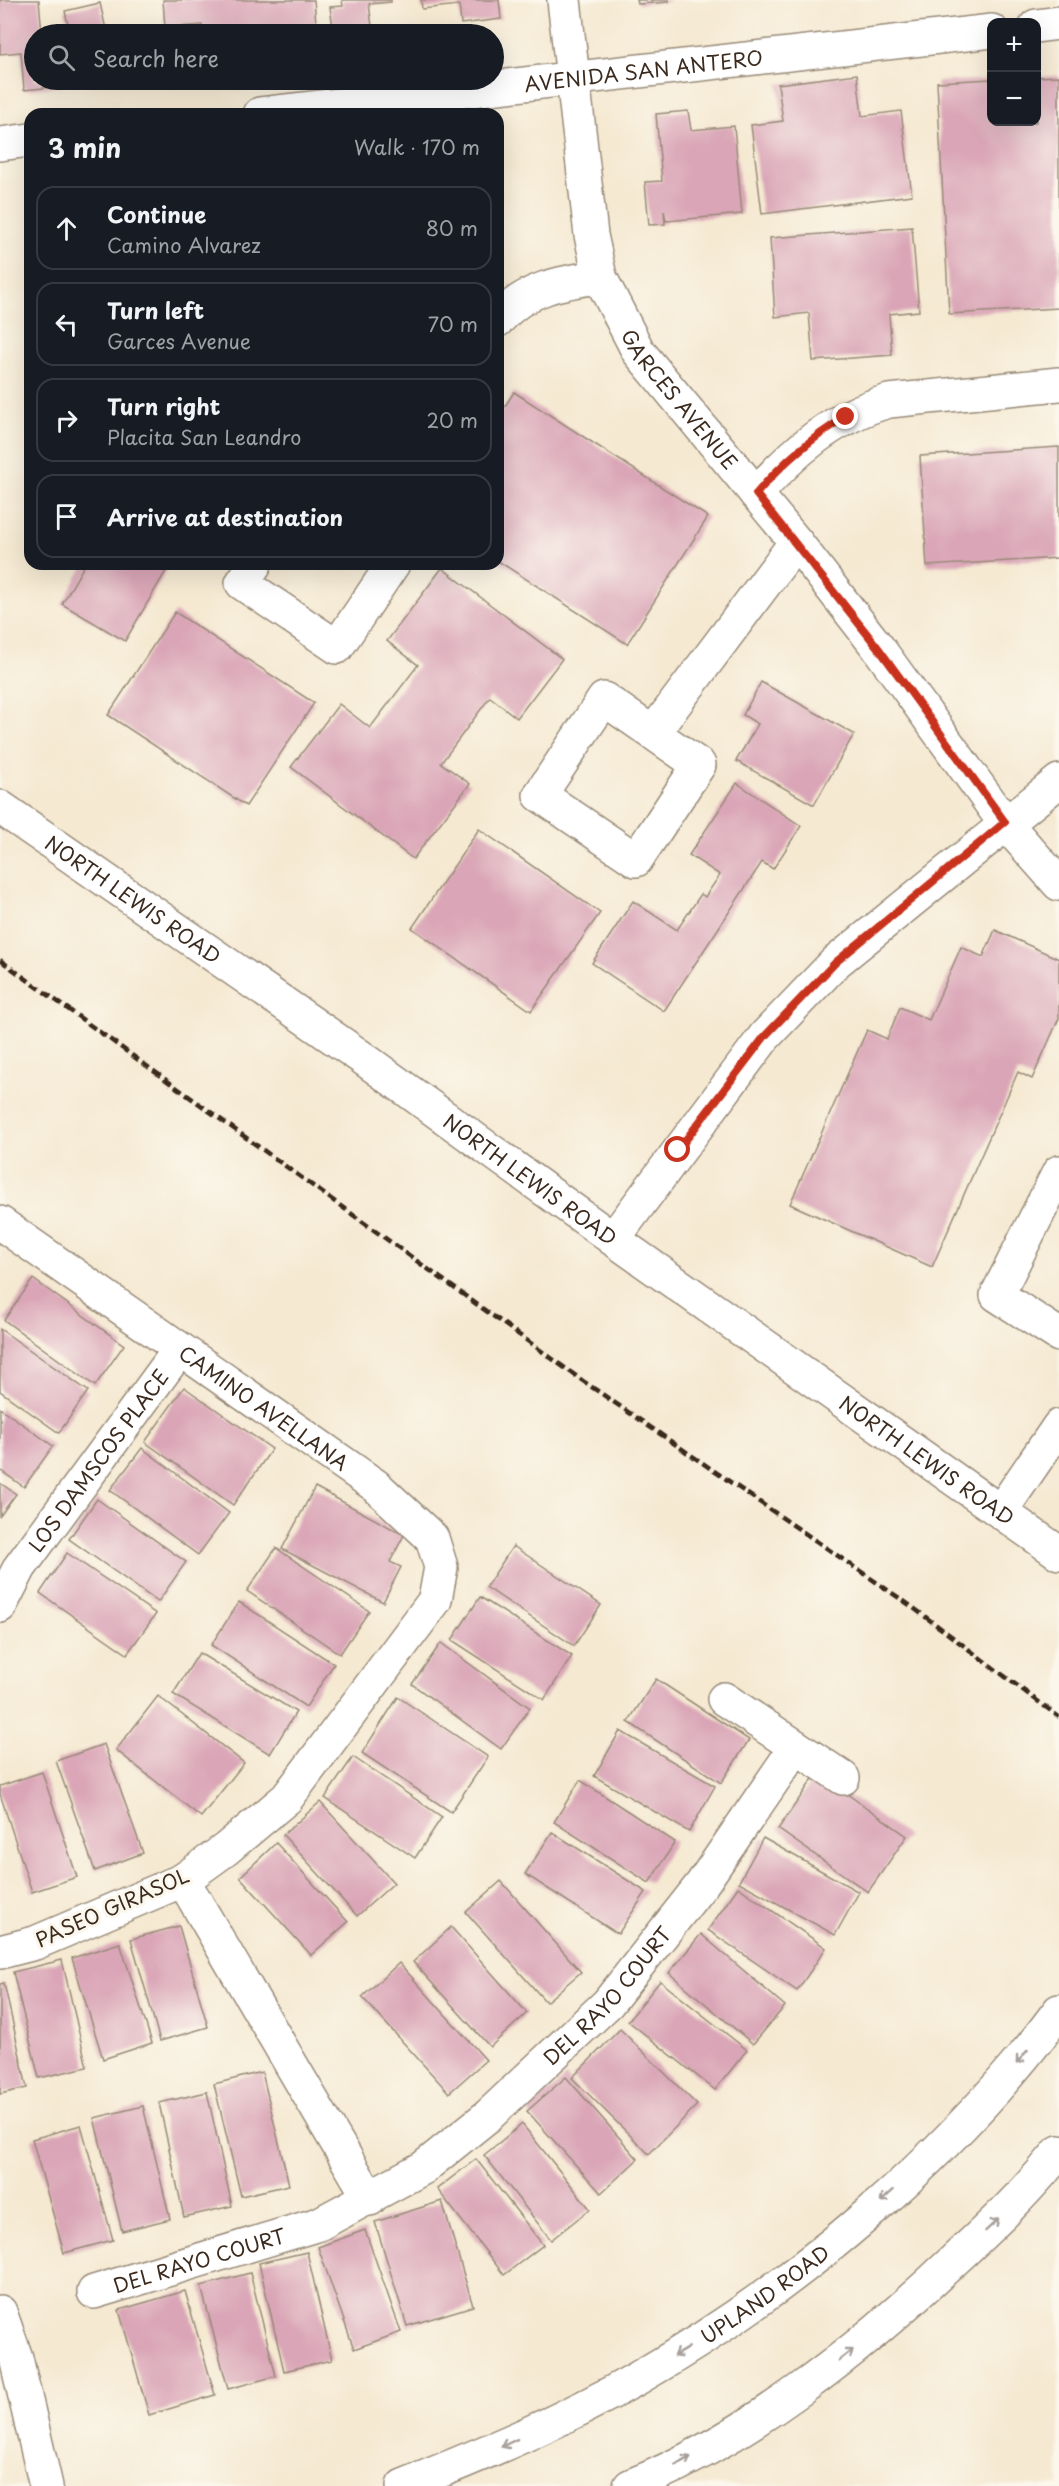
<!DOCTYPE html>
<meta charset="utf-8">
<style>
body{margin:0;font-family:"Playpen Sans",sans-serif;background:#242831;color:#f1f3f6}
.controls{position:absolute;right:18px;top:18px;display:grid;overflow:hidden;border-radius:12px;box-shadow:0 6px 24px #0002}
.controls button{width:54px;height:54px;display:grid;place-items:center;padding:0;border:0;border-bottom:2px solid #363941;background:#171b24;color:#f1f3f6;font:30px sans-serif}
.stop{position:absolute;width:18px;height:18px;margin:-14px;border:4px solid #c8321e;border-radius:50%;background:#fff}
.stop.end{background:#c8321e;border-color:#fff;box-shadow:0 2px 6px #0008}
.list{margin:0;padding:0;list-style:none}
h2{display:flex;justify-content:space-between;align-items:center;height:78px;margin:0;padding:0 24px;font-size:26px}
h2 small{font-size:20px;font-weight:400;color:#9ea1a6}
.list li{display:grid;grid-template-columns:39px 1fr auto;gap:18px;align-items:center;box-sizing:border-box;height:84px;margin:0 12px 12px;padding:0 12px;border:2px solid #363941;border-radius:18px}
.list b{display:block;font-size:22px;white-space:nowrap}
.list p{margin:0;font-size:20px;white-space:nowrap;color:#9ea1a6}
.list em{font-size:20px;font-style:normal;color:#9ea1a6}
.icon{flex:none;width:33px;height:33px;fill:none;stroke:currentColor;stroke-width:2;stroke-linecap:round;stroke-linejoin:round}
.map{position:relative;flex:none;width:1059px;height:2486px;overflow:hidden}
.search{position:absolute;background:#171b24;box-shadow:0 6px 24px #0002;left:24px;top:24px;width:480px;height:66px;display:flex;align-items:center;gap:15px;box-sizing:border-box;padding:0 21px;border-radius:33px;color:#9ea1a6;font-size:22px}
.panel{position:absolute;background:#171b24;box-shadow:0 6px 24px #0002;left:24px;top:108px;width:480px;height:462px;border-radius:18px}
.map>svg:first-child{display:block}
</style>
<div class="map">
<svg width="1059" height="2486" viewBox="0 0 1059 2486">
<rect width="100%" height="100%" fill="#fbf7ec"/>
<filter id="ink" filterUnits="userSpaceOnUse"><feTurbulence type="fractalNoise" baseFrequency=".0167" numOctaves="2"/><feDisplacementMap in="SourceGraphic" scale="12" xChannelSelector="R" yChannelSelector="G"/><feConvolveMatrix kernelMatrix="1 2 1 2 8 2 1 2 1" color-interpolation-filters="sRGB"/></filter>
<filter id="wash" filterUnits="userSpaceOnUse"><feTurbulence type="fractalNoise" baseFrequency=".008" numOctaves="4" result="noise"/><feDisplacementMap in="SourceGraphic" scale="24" xChannelSelector="R" yChannelSelector="G"/><feGaussianBlur stdDeviation="1.35" result="paint"/><feColorMatrix in="noise" values="0 0 0 0 0 0 0 0 0 0 0 0 0 0 0 0 0 1.4 0 .05"/><feComposite in="paint" operator="in"/></filter>
<g filter="url(#wash)">
<rect width="100%" height="100%" fill="#f5e9d2"/>
<g id="blocks">
<g fill="#daa6b7">
<polygon points="0,0 39,0 42,34 34,34 34,80 63,80 63,86 24,90 21,52 0,54"/>
<polygon points="163,0 314,0 317,34 280,34 280,30 243,32 243,34 202,34 202,25 165,28"/>
<polygon points="342,0 391,0 391,2 369,4 373,34 334,34 330,7 343,6"/>
<polygon points="421,0 499,0 501,19 461,24 459,5 422,9"/>
<polygon points="637,0 669,0 669,2 638,4"/>
<polygon points="100,3 107,34 70,34 65,11"/>
<polygon points="857,74 862,116 901,111 912,195 762,214 751,125 783,121 778,84"/>
<polygon points="1059,76 1059,308 949,314 937,82 992,79 992,122 1036,122 1036,77"/>
<polygon points="688,111 691,130 734,126 742,214 666,221 664,211 665,224 649,225 645,182 662,181 656,114"/>
<polygon points="912,227 919,311 889,314 892,355 813,361 809,313 775,317 770,238"/>
<polygon points="514,392 708,517 627,644 498,561 498,417"/>
<polygon points="1059,447 1059,558 927,566 920,456"/>
<polygon points="85,564 169,566 125,641 62,604"/>
<polygon points="442,568 562,659 517,718 490,697 441,763 470,784 413,859 291,767 339,704 370,728 418,665 387,641"/>
<polygon points="175,612 314,703 246,806 108,715"/>
<polygon points="761,682 854,734 814,805 736,761 758,724 743,715"/>
<polygon points="737,783 801,826 773,869 762,862 664,1011 592,963 633,901 677,930 701,894 705,897 720,875 689,855"/>
<polygon points="479,829 600,913 531,1011 412,928"/>
<polygon points="995,930 1059,959 1059,1018 1032,1079 1018,1072 932,1267 790,1204 867,1030 887,1039 900,1007 929,1020 961,947 983,957"/>
<polygon points="33,1279 124,1345 95,1386 4,1320"/>
<polygon points="0,1329 88,1391 59,1433 0,1391"/>
<polygon points="184,1387 272,1449 233,1505 145,1442"/>
<polygon points="0,1408 53,1446 24,1487 0,1470"/>
<polygon points="142,1448 229,1513 198,1555 110,1490"/>
<polygon points="0,1483 16,1494 0,1516"/>
<polygon points="315,1487 404,1535 390,1562 401,1567 383,1602 282,1549"/>
<polygon points="97,1499 186,1562 158,1602 69,1539"/>
<polygon points="513,1546 601,1605 574,1646 486,1587"/>
<polygon points="276,1548 369,1611 340,1654 247,1591"/>
<polygon points="67,1553 156,1614 127,1654 40,1593"/>
<polygon points="480,1597 572,1656 544,1700 452,1640"/>
<polygon points="239,1602 334,1664 306,1707 211,1645"/>
<polygon points="441,1643 530,1708 501,1749 412,1684"/>
<polygon points="199,1653 296,1712 270,1754 173,1694"/>
<polygon points="656,1679 749,1740 721,1783 628,1722"/>
<polygon points="158,1696 244,1763 201,1817 116,1750"/>
<polygon points="398,1697 488,1757 451,1812 362,1753"/>
<polygon points="620,1731 715,1786 689,1832 594,1776"/>
<polygon points="104,1744 143,1853 95,1871 56,1761"/>
<polygon points="353,1757 442,1817 415,1858 325,1798"/>
<polygon points="42,1772 77,1877 32,1892 0,1794 0,1786"/>
<polygon points="817,1773 907,1836 868,1892 778,1829"/>
<polygon points="580,1780 675,1842 649,1883 554,1822"/>
<polygon points="320,1802 394,1883 357,1916 283,1835"/>
<polygon points="552,1832 646,1892 618,1934 525,1874"/>
<polygon points="763,1838 859,1892 835,1935 739,1882"/>
<polygon points="276,1843 348,1922 311,1955 240,1877"/>
<polygon points="501,1881 581,1972 546,2002 466,1912"/>
<polygon points="738,1887 826,1948 797,1991 708,1930"/>
<polygon points="179,1926 208,2027 160,2041 131,1939"/>
<polygon points="451,1927 527,2013 490,2047 413,1962"/>
<polygon points="701,1934 785,2006 753,2044 669,1973"/>
<polygon points="120,1943 152,2043 103,2059 72,1958"/>
<polygon points="62,1960 87,2067 39,2078 13,1972"/>
<polygon points="399,1963 486,2060 449,2093 362,1997"/>
<polygon points="660,1981 747,2050 715,2090 628,2021"/>
<polygon points="4,1983 27,2088 0,2094 0,1984"/>
<polygon points="620,2029 697,2105 649,2154 572,2078"/>
<polygon points="262,2072 289,2185 241,2196 214,2084"/>
<polygon points="566,2077 638,2159 601,2193 527,2111"/>
<polygon points="207,2092 232,2206 184,2217 159,2103"/>
<polygon points="143,2106 170,2219 122,2231 94,2118"/>
<polygon points="522,2124 590,2209 551,2240 484,2155"/>
<polygon points="81,2125 113,2240 64,2253 32,2139"/>
<polygon points="476,2159 543,2245 504,2275 437,2189"/>
<polygon points="442,2201 473,2306 407,2326 375,2222"/>
<polygon points="365,2230 401,2332 354,2349 318,2247"/>
<polygon points="307,2252 332,2360 284,2371 259,2263"/>
<polygon points="250,2273 276,2376 228,2389 201,2286"/>
<polygon points="185,2291 215,2395 149,2415 119,2310"/>
</g>
</g>
</g>
<g filter="url(#ink)">
<use href="#blocks" fill-opacity="0" stroke="#988a78" stroke-width="1.5"/>
<g fill="none" stroke-linecap="round" stroke-linejoin="round">
<defs>
<g id="minor">
<path id="s1" d="M564,0l27,235 9,42 38,74 158,191 83,107 126,174 54,61"/>
<polyline points="1036,26 1059,23"/>
<path id="s2" d="M260,114l732,-83"/>
<polyline points="0,144 30,140"/>
<path d="M498,320c27,-32 63,-38 102,-43"/>
<path d="M756,494c37,-42 78,-78 133,-93l170,-17"/>
<polyline points="255,564 242,583 337,647 393,564"/>
<polyline points="653,733 604,699 540,795 636,860 699,765 653,733 796,542"/>
<polyline points="1059,1172 997,1295 1059,1335"/>
<path id="s3" d="M0,1223l376,263 56,52 9,29 -6,33 -148,198 -61,51 -43,31 -148,63 -35,9"/>
<polyline points="613,1239 765,1036 836,962 1059,781"/>
<polyline points="1001,1511 1059,1426"/>
<path id="s4" d="M0,1606l20,-39 160,-218"/>
<polyline points="724,1699 843,1778"/>
<polyline points="183,1880 370,2199"/>
<path id="s5" d="M94,2292l225,-68 104,-56 66,-53 119,-112 94,-119 94,-137"/>
<polyline points="0,2312 16,2358 46,2486"/>
</g>
<g id="major">
<path id="s6" d="M0,807l364,252 249,180 446,314"/>
<path id="s7" d="M403,2486c80,-32 160,-65 235,-108 156,-90 314,-222 421,-367"/>
<path d="M630,2486c119,-48 228,-135 321,-223 39,-36 74,-69 108,-111"/>
</g>
</defs>
<use href="#minor" stroke="#988a78" stroke-width="36"/>
<use href="#major" stroke="#988a78" stroke-width="36"/>
<use href="#minor" stroke="#fff" stroke-width="33"/>
<use href="#major" stroke="#fff" stroke-width="33"/>
<polyline stroke="#3b2a1e" stroke-width="4.5" stroke-dasharray="9 4.5" stroke-linecap="butt" points="0,960 583,1381 911,1606 1059,1717"/>
</g>
<defs><path id="oneway-shaft" d="M-6 0H5M1.5-3L5.5 0L1.5 3" fill="none" stroke-width="1.6" stroke-linecap="round" stroke-linejoin="round" transform="scale(1.5)"/></defs>
<g stroke="#a79f9a">
<use href="#oneway-shaft" transform="translate(1022 2057) rotate(129)"/>
<use href="#oneway-shaft" transform="translate(887 2196) rotate(138)"/>
<use href="#oneway-shaft" transform="translate(992 2225) rotate(-43)"/>
<use href="#oneway-shaft" transform="translate(681 2352) rotate(149)"/>
<use href="#oneway-shaft" transform="translate(846 2355) rotate(-38)"/>
<use href="#oneway-shaft" transform="translate(509 2443) rotate(154)"/>
<use href="#oneway-shaft" transform="translate(683 2461) rotate(-29)"/>
</g>
</g>
<g fill="none" stroke-linecap="round" stroke-linejoin="round" filter="url(#ink)">
<path stroke="#c8321e" stroke-width="8" d="M678,1150l87,-114 71,-74 169,-140 -126,-173 -123,-155c26,-31 55,-56 90,-77"/>
</g>
<g text-anchor="middle" dominant-baseline="central" stroke-width="6" stroke-linejoin="round" paint-order="stroke">
<g font-size="20" fill="#3b2a1e" stroke="#fbf7ec">
<text stroke="none"><textPath href="#s2" startOffset="386">AVENIDA SAN ANTERO</textPath></text>
<text stroke="none"><textPath href="#s1" startOffset="426">GARCES AVENUE</textPath></text>
<text stroke="none"><textPath href="#s6" startOffset="162">NORTH LEWIS ROAD</textPath></text>
<text stroke="none"><textPath href="#s6" startOffset="648">NORTH LEWIS ROAD</textPath></text>
<text stroke="none"><textPath href="#s3" startOffset="322">CAMINO AVELLANA</textPath></text>
<text stroke="none"><textPath href="#s6" startOffset="1134">NORTH LEWIS ROAD</textPath></text>
<text stroke="none"><textPath href="#s4" startOffset="176">LOS DAMSCOS PLACE</textPath></text>
<text transform="translate(112 1907) rotate(-24)">PASEO GIRASOL</text>
<text stroke="none"><textPath href="#s5" startOffset="606">DEL RAYO COURT</textPath></text>
<text stroke="none"><textPath href="#s5" startOffset="110">DEL RAYO COURT</textPath></text>
<text stroke="none"><textPath href="#s7" startOffset="411">UPLAND ROAD</textPath></text>
</g>
</g>
</svg>
<div class="controls">
<button>+</button>
<button>−</button>
</div>
<div class="stop" style="left:678px;top:1150px"></div>
<div class="stop end" style="left:846px;top:417px"></div>
<div class="search"><svg class="icon" aria-label="search" viewBox="0 0 24 24"><circle cx="10" cy="10" r="6"/><path d="M15 15l6 6"/></svg>Search here</div>
<section class="panel">
<h2>3 min<small>Walk · 170 m</small></h2>
<ul class="list">
<li><svg class="icon" aria-label="ahead" viewBox="0 0 24 24"><path d="M12 20V5M6 11l6-6 6 6"/></svg><div><b>Continue</b><p>Camino Alvarez</p></div><em>80 m</em></li>
<li><svg class="icon" aria-label="left" viewBox="0 0 24 24"><path d="M17 20v-9H6M10 6l-5 5 5 5"/></svg><div><b>Turn left</b><p>Garces Avenue</p></div><em>70 m</em></li>
<li><svg class="icon" aria-label="right" viewBox="0 0 24 24"><path d="M7 20v-9h11M14 6l5 5-5 5"/></svg><div><b>Turn right</b><p>Placita San Leandro</p></div><em>20 m</em></li>
<li><svg class="icon" aria-label="arrive" viewBox="0 0 24 24"><path d="M6 21V4h12l-3 4 3 4H6"/></svg><div><b>Arrive at destination</b></div></li>
</ul>
</section>
</div>
